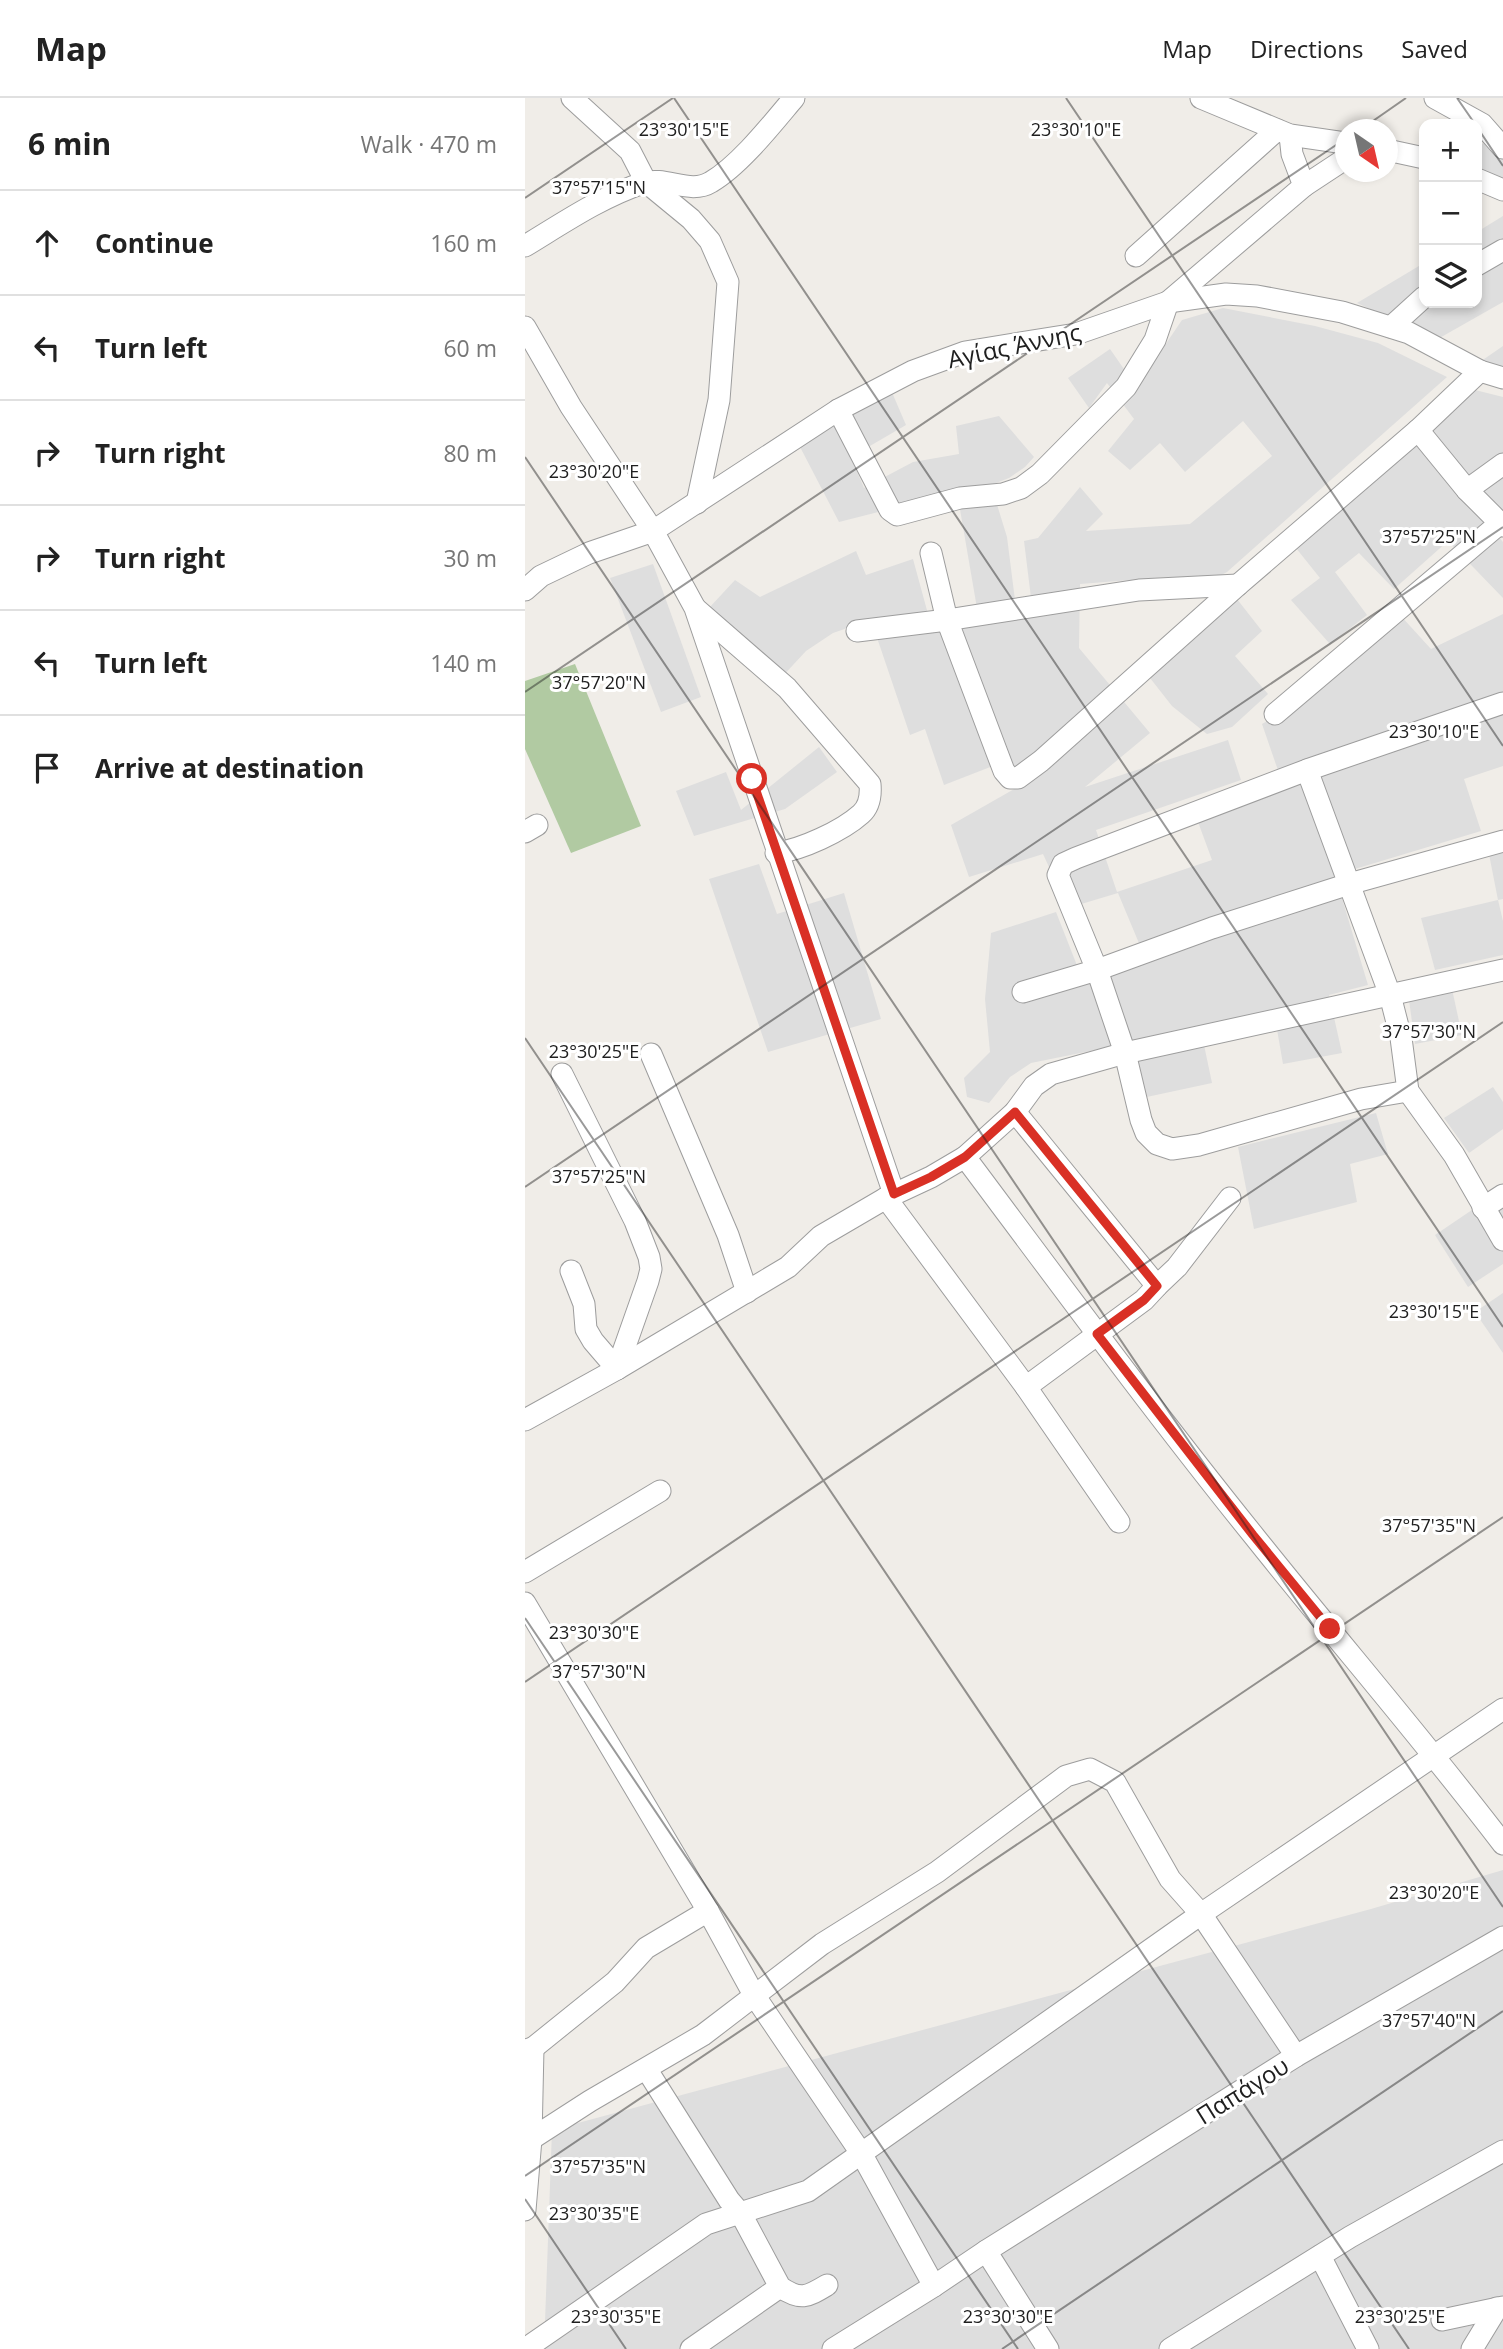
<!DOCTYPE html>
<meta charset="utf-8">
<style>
body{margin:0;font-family:"Open Sans",sans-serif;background:#f6f6f6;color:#222}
.controls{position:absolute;right:21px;top:21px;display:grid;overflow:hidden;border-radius:14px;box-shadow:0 4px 10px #0003}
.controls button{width:63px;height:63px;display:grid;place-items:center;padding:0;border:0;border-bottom:2px solid #e0e0e0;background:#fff;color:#222;font:35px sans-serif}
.compass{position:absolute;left:810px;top:21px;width:63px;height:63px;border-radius:50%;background:#fff;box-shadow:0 4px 10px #0003;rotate:146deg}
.stop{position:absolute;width:21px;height:21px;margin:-16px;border:5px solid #d93025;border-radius:50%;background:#fff}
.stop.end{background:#d93025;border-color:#fff;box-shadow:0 2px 7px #0008}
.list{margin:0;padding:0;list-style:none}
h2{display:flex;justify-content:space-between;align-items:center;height:91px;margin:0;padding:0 28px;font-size:30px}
h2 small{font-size:23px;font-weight:400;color:#767676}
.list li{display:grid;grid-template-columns:46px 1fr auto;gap:21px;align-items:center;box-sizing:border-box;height:105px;padding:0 28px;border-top:2px solid #e0e0e0}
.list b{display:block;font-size:26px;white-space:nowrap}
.list em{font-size:23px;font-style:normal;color:#767676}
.icon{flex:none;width:38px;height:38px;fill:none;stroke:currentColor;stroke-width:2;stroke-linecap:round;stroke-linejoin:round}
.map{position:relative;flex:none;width:978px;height:2251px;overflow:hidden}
header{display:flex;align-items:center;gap:42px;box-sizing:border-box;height:98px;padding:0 35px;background:#fff;border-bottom:2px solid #e0e0e0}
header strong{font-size:33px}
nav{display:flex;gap:38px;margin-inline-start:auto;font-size:24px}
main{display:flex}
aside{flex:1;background:#fff}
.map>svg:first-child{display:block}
</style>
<header>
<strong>Map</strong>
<nav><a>Map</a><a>Directions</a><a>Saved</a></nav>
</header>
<main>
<aside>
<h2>6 min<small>Walk · 470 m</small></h2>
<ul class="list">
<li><svg class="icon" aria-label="ahead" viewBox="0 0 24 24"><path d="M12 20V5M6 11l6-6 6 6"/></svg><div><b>Continue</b></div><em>160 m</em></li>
<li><svg class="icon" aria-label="left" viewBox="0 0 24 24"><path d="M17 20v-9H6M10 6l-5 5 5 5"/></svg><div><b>Turn left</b></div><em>60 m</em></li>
<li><svg class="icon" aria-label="right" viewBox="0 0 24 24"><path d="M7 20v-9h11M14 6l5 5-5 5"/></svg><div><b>Turn right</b></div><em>80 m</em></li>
<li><svg class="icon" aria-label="right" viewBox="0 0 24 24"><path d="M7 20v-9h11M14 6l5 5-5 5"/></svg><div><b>Turn right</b></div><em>30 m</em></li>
<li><svg class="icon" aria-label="left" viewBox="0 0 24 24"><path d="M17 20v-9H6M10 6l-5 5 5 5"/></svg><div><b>Turn left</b></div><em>140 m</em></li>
<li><svg class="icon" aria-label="arrive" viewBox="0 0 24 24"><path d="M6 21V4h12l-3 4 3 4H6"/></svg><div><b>Arrive at destination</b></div></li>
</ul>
</aside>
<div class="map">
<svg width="978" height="2251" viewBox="0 0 978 2251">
<rect width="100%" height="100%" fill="#f0ede8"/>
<g fill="#dedede">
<polygon points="978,34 978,97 952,83 952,49"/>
<polygon points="978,118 978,204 911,242 832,205 899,165 899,205 952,205 952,134"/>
<polygon points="698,210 790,228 853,245 922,279 702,474 687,482 644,479 555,486 554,550 625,635 560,689 703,642 716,682 571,732 592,794 687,762 669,713 756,681 737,626 761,612 875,517 906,551 978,516 978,668 939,681 956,733 810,777 843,887 804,897 817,955 758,966 749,914 675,928 687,985 617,1000 600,946 506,965 485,979 464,1005 442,999 439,980 465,954 460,901 466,835 531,814 553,870 616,850 593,795 543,810 518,756 444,779 426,727 491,690 473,666 419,687 400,631 385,637 346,522 308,535 281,553 255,581 184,510 210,482 235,499 331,453 341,477 388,461 406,527 453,516 432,394 314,424 274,347 366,292 381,327 326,359 339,390 388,364 434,356 431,328 474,318 509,359 500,369 484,380 466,387 482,439 491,510 507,508 499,443 513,440 555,389 578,416 561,433 665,426 747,358 718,323 660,374 635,345 605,372 583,353 609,321 582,285 564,310 543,280 585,251 608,284 638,250 657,222"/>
<polygon points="978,248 978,277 949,268"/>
<polygon points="950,292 978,299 978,417 964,428 978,444 978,500 923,443 869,491 834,455 810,474 842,517 805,546 766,502 795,480 771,450"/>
<polygon points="128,466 176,599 136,614 85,480"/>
<polygon points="708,496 737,533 710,558 743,596 707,629 682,636 647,608 618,571"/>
<polygon points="294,649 312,674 260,711 169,738 151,693 201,674 216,712"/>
<polygon points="978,747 978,801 973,802 978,823 978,857 910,872 896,820 973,802 963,751"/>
<polygon points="234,766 252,816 319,795 356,921 243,954 184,781"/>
<polygon points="927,891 937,937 890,946 884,902"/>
<polygon points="968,989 978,1004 978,1031 944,1055 919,1020"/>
<polygon points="851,1015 863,1056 825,1066 832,1104 729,1131 713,1049"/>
<polygon points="978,1091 978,1166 943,1189 910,1137"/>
<polygon points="978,1195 978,1255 950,1214"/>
<polygon points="978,1772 978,2251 19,2251 27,2032 846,1811"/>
</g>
<polygon fill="#b1caa2" points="50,566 116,728 46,755 0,651 0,583"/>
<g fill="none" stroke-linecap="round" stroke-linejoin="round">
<defs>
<g id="minor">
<polyline points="47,0 105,53 121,84 166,121 185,143 203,184 194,302 172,405"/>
<polyline points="676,0 765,37 820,45"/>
<polyline points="910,0 957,26 978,50"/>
<polyline points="862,52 899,60"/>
<polyline points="952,81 978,92"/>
<polyline points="779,88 820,61"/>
<path d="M0,148c38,-23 76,-49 118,-63 23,-7 47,12 68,-1 29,-17 61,-58 83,-84"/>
<polyline points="611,158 752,32"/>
<polyline points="952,167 978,152"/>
<polyline points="0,229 46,309 128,433 170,510 369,1096"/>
<polyline points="866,229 899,199"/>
<polyline points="313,312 365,412 372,417 435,400 478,396 496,390 515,376 601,289 630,242 643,204 779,88 767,56 765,37"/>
<polyline points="893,332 942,392 978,428"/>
<polyline points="942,392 978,366"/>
<polyline points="406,455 422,522 471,652 479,673 485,680 493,680 516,663 713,487 893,332 955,273"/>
<polyline points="0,492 16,478 64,455 128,433 313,312 388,273 440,254 551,236 643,204 701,196 732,198 817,214 884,235 955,273 978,280"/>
<path d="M171,511l91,79 83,96c1,11 0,22 -9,30 -19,17 -60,36 -85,39"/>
<polyline points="332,533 422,522 614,492 713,487"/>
<polyline points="750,616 974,426"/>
<polyline points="782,672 865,897 876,940 883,993 929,1057 978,1142"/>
<polyline points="0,734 12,727"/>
<polyline points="498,894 572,872 687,830 824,786 978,743"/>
<polyline points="126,956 203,1137 222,1194"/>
<polyline points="37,976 110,1123 124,1159 126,1171 123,1183 92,1271"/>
<polyline points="883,993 836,1001 674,1047 647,1051 632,1046 621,1035 616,1022 600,955 572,872 533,777 538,766 551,760 782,672 978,605"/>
<path d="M440,1059c95,127 189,255 289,379 82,103 169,203 249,308"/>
<polyline points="361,1100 501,1289 619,1202 632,1188 490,1014"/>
<polyline points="958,1110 978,1097"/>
<polyline points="46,1173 59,1206 61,1231 68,1243 92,1271"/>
<polyline points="632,1188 652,1169 705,1100"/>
<polyline points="501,1289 594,1424"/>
<polyline points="0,1322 92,1271 263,1169 296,1138 361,1100 406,1079 440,1059 490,1014 509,988 526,976 600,955 978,872"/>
<polyline points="0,1474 135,1393"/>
<polyline points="0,1505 183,1813 229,1897 336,2055 409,2188 461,2153 523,2251"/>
<polyline points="8,1950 90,1884 121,1850 183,1813"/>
<polyline points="0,1952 8,1950 6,2041 0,2112"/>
<path d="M122,1972l82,130 12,14 39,73c21,14 27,10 47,-2"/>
<polyline points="0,2045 65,2003 178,1937 297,1846 412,1774 541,1678 565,1671 590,1684 645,1781 676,1816 978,1611"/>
<polyline points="461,2153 771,1958 978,1839"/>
<polyline points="795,2158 843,2251"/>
<polyline points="917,2222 978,2209"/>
<polyline points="0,2251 181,2126 283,2093 676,1816 771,1958"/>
<polyline points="166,2251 255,2189"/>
<polyline points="308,2251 409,2188"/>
<polyline points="645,2251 825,2139 978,2053"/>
<polyline points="947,2251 972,2210"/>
</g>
</defs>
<use href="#minor" stroke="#9d9d9d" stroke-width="23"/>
<use href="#minor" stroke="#fff" stroke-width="21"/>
</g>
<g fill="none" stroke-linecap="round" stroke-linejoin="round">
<polyline stroke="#d93025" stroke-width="9" points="227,681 369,1096 406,1079 440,1059 490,1014 632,1188 619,1202 572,1236 728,1437 805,1531"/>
</g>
<path fill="none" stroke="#202020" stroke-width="2" stroke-opacity="0.45" d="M149,0l829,1229M541,0l437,648M932,0l18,26M952,29l26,39M835,32l46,-32M0,100l148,-100M0,359l978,1450M0,594l820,-553M0,940l884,1311M0,1089l978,-660M0,1520l493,731M0,1584l978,-660M0,2078l978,-659M0,2101l101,150M477,2251l501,-338"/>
<g text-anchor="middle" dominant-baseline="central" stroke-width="6" stroke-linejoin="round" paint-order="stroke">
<g font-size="24" fill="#202020" stroke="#fff">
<text transform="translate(489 247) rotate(-12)">Αγίας Άννης</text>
<text transform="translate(717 1992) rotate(-32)">Παπάγου</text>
</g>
</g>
<g font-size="18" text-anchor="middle" fill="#202020" stroke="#fff" stroke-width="6" stroke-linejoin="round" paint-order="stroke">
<text x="159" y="38">23°30'15"E</text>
<text x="551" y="38">23°30'10"E</text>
<text x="74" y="96">37°57'15"N</text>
<text x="69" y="380">23°30'20"E</text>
<text x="904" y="445">37°57'25"N</text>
<text x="74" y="591">37°57'20"N</text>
<text x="909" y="640">23°30'10"E</text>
<text x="904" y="940">37°57'30"N</text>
<text x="69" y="960">23°30'25"E</text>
<text x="74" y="1085">37°57'25"N</text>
<text x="909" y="1220">23°30'15"E</text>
<text x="904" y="1434">37°57'35"N</text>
<text x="69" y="1541">23°30'30"E</text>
<text x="74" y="1580">37°57'30"N</text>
<text x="909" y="1801">23°30'20"E</text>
<text x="904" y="1929">37°57'40"N</text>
<text x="74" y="2075">37°57'35"N</text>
<text x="69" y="2122">23°30'35"E</text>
<text x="91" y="2225">23°30'35"E</text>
<text x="483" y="2225">23°30'30"E</text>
<text x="875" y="2225">23°30'25"E</text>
</g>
</svg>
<div class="controls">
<button>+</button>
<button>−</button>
<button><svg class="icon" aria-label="layers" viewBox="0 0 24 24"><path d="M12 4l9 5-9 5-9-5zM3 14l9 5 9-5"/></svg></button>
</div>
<svg class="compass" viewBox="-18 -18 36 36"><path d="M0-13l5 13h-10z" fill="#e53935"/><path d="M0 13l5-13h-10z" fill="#767676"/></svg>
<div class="stop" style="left:227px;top:681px"></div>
<div class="stop end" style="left:805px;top:1531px"></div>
</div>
</main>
